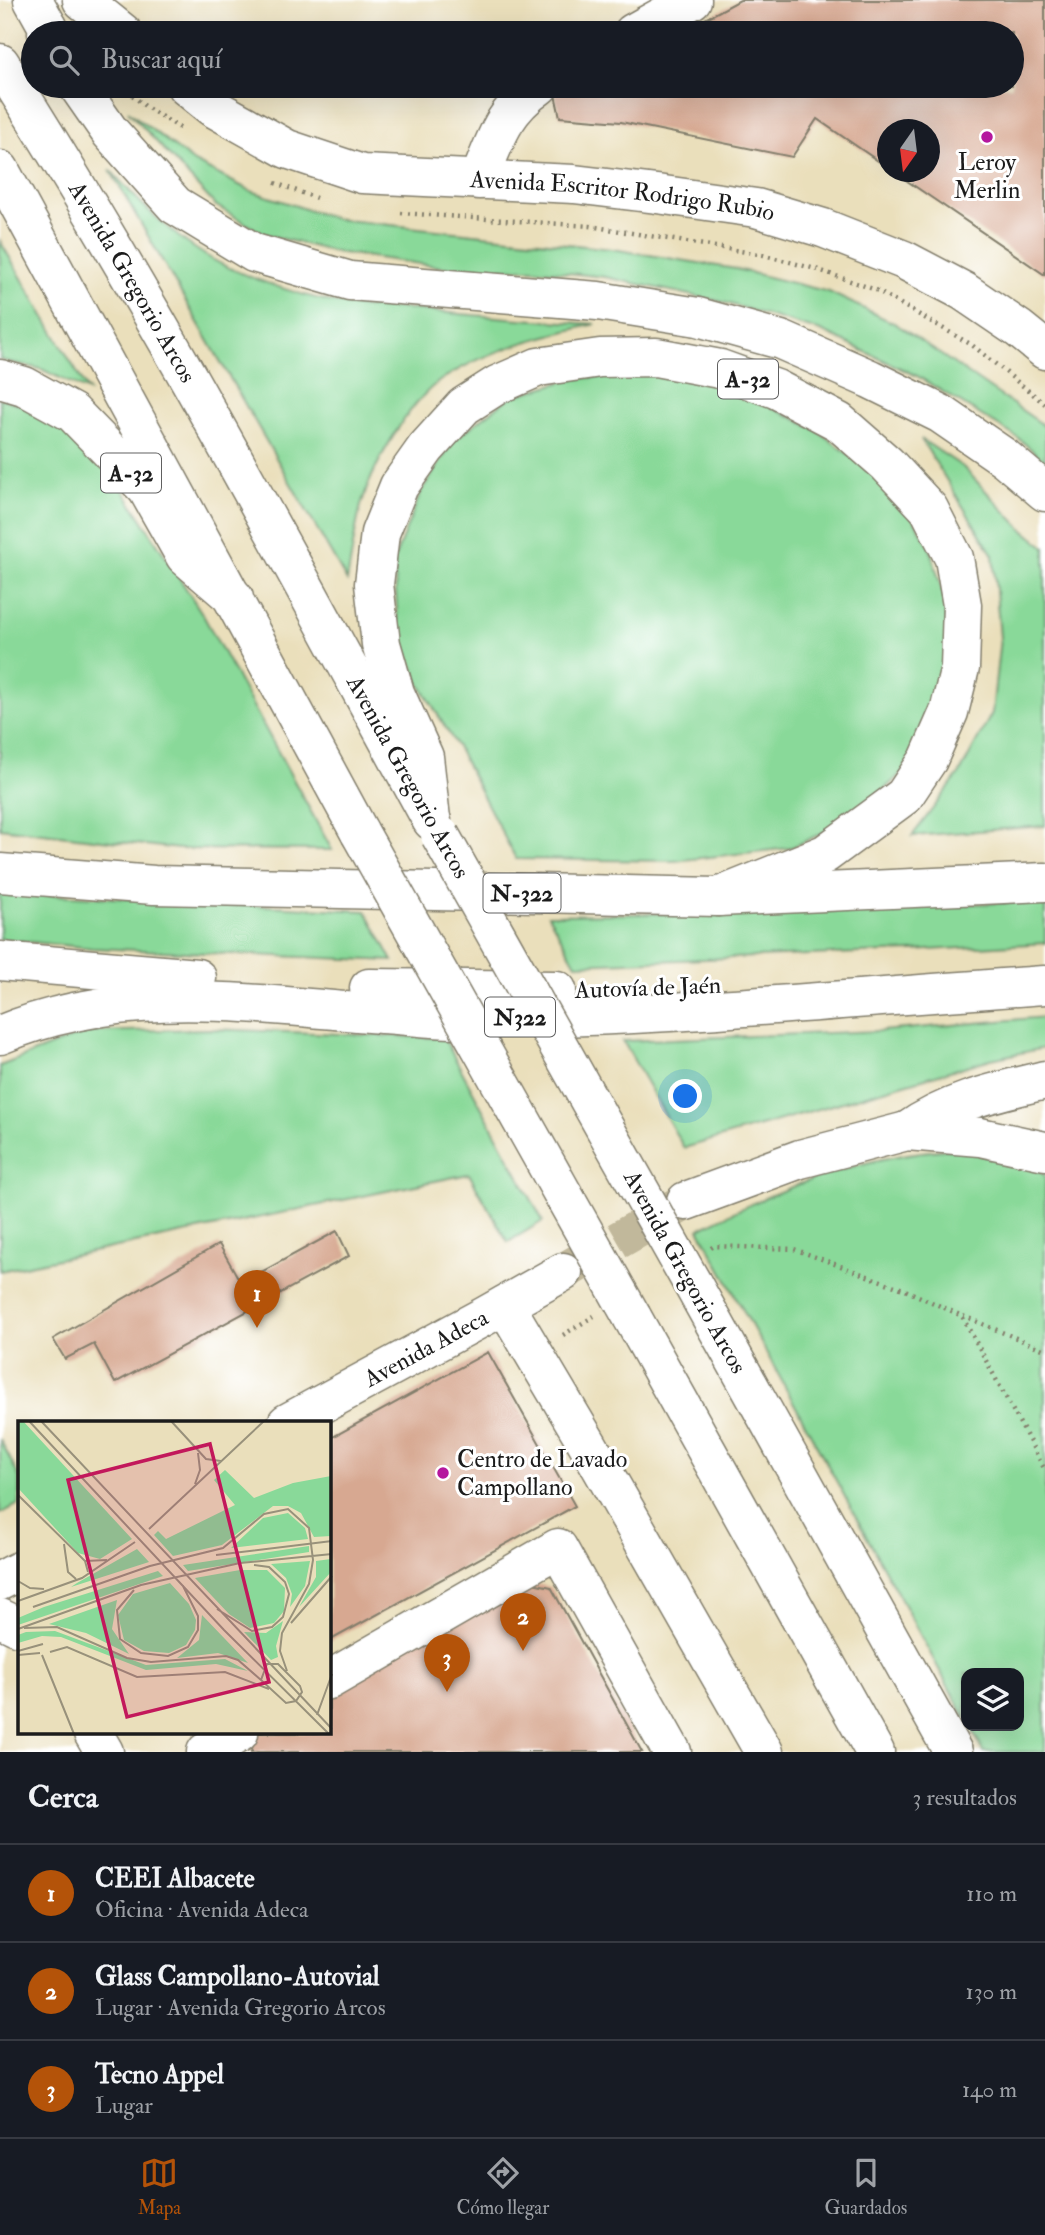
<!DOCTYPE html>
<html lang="es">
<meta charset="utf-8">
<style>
body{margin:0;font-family:"IM FELL Double Pica",serif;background:#20242c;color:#f1f3f6}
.controls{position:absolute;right:21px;bottom:21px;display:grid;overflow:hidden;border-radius:14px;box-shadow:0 7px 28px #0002}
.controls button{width:63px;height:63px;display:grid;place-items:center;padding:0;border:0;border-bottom:2px solid #363941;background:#171b24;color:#f1f3f6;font:35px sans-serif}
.compass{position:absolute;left:877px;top:119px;width:63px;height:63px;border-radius:50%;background:#171b24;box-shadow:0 7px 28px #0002;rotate:194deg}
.you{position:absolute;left:686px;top:1097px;width:24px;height:24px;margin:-18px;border:5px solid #fff;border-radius:50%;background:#1a73e8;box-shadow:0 0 0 10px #1a73e833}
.badge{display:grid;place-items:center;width:46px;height:46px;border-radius:50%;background:#b45309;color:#fff;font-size:23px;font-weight:700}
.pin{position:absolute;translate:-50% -58px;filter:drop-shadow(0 2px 4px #0008)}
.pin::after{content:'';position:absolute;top:37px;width:24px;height:21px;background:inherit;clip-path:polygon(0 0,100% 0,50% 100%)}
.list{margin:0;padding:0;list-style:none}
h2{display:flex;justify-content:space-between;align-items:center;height:91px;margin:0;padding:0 28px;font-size:30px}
h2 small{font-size:23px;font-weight:400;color:#9ea1a6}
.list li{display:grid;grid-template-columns:46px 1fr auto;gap:21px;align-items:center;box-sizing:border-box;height:98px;padding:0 28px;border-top:2px solid #363941}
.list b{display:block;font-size:26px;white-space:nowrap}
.list p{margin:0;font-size:23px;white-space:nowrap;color:#9ea1a6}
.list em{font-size:23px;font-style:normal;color:#9ea1a6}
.icon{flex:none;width:38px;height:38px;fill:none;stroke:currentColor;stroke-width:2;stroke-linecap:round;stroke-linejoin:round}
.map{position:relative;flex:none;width:1045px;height:1752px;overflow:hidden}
.search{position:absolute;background:#171b24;box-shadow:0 7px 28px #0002;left:21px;right:21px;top:21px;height:77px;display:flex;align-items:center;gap:18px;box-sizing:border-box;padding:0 24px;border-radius:38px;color:#9ea1a6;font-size:26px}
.sheet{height:385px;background:#171b24}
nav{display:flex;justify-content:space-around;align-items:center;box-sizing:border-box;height:98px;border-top:2px solid #363941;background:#171b24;font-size:19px;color:#9ea1a6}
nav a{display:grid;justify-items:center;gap:4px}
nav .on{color:#b45309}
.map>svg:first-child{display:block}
</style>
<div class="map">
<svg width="1045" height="1752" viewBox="0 0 1045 1752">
<rect width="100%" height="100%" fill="#fff"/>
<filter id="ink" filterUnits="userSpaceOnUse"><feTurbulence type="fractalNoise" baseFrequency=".0143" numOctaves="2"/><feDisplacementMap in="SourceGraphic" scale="14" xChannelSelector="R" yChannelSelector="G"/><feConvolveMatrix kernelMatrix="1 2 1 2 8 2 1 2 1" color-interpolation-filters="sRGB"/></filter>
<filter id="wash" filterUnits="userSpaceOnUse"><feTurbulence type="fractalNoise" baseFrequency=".00686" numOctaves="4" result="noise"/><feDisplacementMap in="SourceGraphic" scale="28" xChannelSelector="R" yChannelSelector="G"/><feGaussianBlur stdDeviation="1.57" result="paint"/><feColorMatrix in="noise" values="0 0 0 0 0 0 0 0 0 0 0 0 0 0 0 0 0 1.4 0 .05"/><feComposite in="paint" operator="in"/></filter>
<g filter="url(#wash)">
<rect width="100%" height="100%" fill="#eadfbb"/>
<g fill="#89d999" stroke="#527a5a" stroke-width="2">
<polygon points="128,111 194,162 251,191 336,219 612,249 736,269 829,292 896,324 1039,422 1045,427 1045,461 1018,438 917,376 821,331 723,302 605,277 532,269 449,268 335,252 264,234 215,205"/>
<path d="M110,170c29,32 58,62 95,85 35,22 110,46 151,51 18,2 36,1 54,3 62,7 123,11 186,15 -53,12 -106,25 -152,54 -34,21 -70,86 -82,124 -7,25 -10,53 -15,79z"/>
<polygon points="0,241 88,391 41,369 0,360"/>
<polygon points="645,373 703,381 770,406 815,429 862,464 903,501 929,545 944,597 949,661 931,725 902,773 851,820 790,848 674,861 516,859 456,745 419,683 398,626 394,559 421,492 454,440 510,397 572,379"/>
<polygon points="0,398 35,409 83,443 121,487 203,615 332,850 179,849 0,828"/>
<polygon points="921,439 963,467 1021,528 1045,547 1045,826 912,836 960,773 992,713 1000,638 993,555"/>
<polygon points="0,890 55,895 366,911 393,961 92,948 0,939"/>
<polygon points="1045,901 1045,943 912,951 576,964 548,915 791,912"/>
<polygon points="1045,1017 1045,1048 991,1059 684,1148 623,1041 881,1031"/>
<polygon points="209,1029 444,1038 543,1221 508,1242 469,1174 0,1271 0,1066 86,1032"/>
<path d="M958,1149l64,13 23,13v577h-61l-14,-26h49v-53h-53v46l-267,-490c76,-39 172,-77 259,-80z"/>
<polygon points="0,1439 19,1477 19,1504 0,1514"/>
</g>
<g id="blocks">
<g fill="#d7a891">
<polygon points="740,0 1045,0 1045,275 894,172 930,172 930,130 887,130 887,167 817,119 792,157 621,122 560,117 554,90 563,86 1012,86 1012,33 679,33"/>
<polygon points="337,1231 349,1256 115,1383 94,1344 65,1359 53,1339 219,1244 241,1283"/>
<polygon points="488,1352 575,1506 329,1641 329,1439"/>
<polygon points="523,1581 551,1587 642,1752 251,1752 257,1733 329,1733 329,1688"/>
</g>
</g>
</g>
<g filter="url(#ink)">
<use href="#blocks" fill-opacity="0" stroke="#837e6c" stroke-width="2"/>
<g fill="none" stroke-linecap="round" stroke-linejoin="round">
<polyline stroke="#c1b89b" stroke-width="38" stroke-dasharray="38 19" stroke-linecap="butt" points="568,1269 683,1203"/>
<defs>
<g id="minor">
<polyline points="82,0 123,33"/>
<polyline points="633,33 692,0"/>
<path id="s1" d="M186,86l26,21 75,42 75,25 212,10 83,10 99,14 67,20 81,32 59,31 56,38 26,21"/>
<path d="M479,180c16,-39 23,-68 60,-94"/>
<path d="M907,1131c43,-30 88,-39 138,-51"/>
<polyline points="686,1201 800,1159 907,1131 980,1137 1045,1151"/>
<polyline points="505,1305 587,1443 764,1752"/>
<path id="s2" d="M287,1423l198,-107 78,-44"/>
<polyline points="0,1581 19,1571"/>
<polyline points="0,1618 19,1627"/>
<polyline points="329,1680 558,1548 672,1752"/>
<polyline points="93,1733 104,1752"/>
<polyline points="206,1752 239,1733"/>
</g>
<g id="major">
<polyline points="33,0 48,27 47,33"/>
<path id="s3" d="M0,63c156,244 293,504 432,758"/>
<polyline points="0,170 360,833"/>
<polyline points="692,1283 953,1752"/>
<polyline points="632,1317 875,1752"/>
</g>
<g id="highway">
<polyline points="48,27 51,33"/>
<polyline points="78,86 110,132 175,205 254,253 350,281 598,301 698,317 781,340 870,379 941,414 1005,458 1045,492"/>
<polyline points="0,379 24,386 73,413 147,489 185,556 234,598"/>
<polyline points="431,819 424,757 395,693 381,644 374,584 380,533 399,486 426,448 464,406 497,385 538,367 600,358 656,357 720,369 776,389 839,422 887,464 929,509 954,558 962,605 960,668 949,712 928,760 904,796 825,854 718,897"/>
<polyline points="0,873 154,885 718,897 1045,882"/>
<polyline points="0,961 197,978"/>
<polyline points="369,988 557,990"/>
<path d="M0,1035c120,-52 254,-31 381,-21 24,1 49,5 73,5 197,0 395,-21 591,-34"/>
</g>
</defs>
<use href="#minor" stroke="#837e6c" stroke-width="41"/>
<use href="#major" stroke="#837e6c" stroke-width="41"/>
<use href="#highway" stroke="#837e6c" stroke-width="41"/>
<g stroke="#837e6c" stroke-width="4.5" stroke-dasharray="2 5" stroke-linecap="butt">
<polyline points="122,86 146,107 180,128"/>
<polyline points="275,183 316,198"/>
<polyline points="401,213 590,226 764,255 819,270 876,290 972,345 1045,404"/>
<polyline points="711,1248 714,1246 794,1249 903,1289 962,1316 1045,1470"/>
<polyline points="963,1316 1045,1350"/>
<polyline points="563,1335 594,1316"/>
</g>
<use href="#minor" stroke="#fff" stroke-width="38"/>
<use href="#major" stroke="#fff" stroke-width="38"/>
<use href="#highway" stroke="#fff" stroke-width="38"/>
<defs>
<g id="major-bridge">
<polyline points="360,833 632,1317"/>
<polyline points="440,835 692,1283"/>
</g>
</defs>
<use href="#major-bridge" stroke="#837e6c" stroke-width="41" stroke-linecap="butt"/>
<use href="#major-bridge" stroke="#fff" stroke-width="38"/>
</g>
</g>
<g fill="#b5179e" stroke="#fff" stroke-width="2.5">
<circle cx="987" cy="137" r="7"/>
<circle cx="443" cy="1473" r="7"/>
</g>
<g text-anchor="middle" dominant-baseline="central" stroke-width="6" stroke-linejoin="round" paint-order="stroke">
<g fill="#fff" stroke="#606060" stroke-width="2">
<rect x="718" y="359.5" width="60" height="39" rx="5"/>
<rect x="101" y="453.5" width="60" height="39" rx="5"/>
<rect x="483.5" y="873.5" width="77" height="39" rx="5"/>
<rect x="485" y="997.5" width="70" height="39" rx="5"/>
</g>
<g font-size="23" font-weight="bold" fill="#1c1c1c">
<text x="748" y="379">A-32</text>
<text x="131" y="473">A-32</text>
<text x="522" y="893">N-322</text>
<text x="520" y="1017">N322</text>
</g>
<g font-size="24" fill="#1c1c1c" stroke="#fff">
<text x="987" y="162">Leroy<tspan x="987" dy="28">Merlin</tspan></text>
<text x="457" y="1459" text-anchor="start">Centro de Lavado<tspan x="457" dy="28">Campollano</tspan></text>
</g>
<g font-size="24" fill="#1c1c1c" stroke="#fff">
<text stroke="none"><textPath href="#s1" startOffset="460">Avenida Escritor Rodrigo Rubio</textPath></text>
<text stroke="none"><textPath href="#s3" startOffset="256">Avenida Gregorio Arcos</textPath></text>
<text transform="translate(408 777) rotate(61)">Avenida Gregorio Arcos</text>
<text transform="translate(648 988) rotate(-2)">Autovía de Jaén</text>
<text transform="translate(685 1272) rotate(61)">Avenida Gregorio Arcos</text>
<text stroke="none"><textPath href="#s2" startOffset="158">Avenida Adeca</textPath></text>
</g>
</g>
<g transform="translate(18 1421)">
<rect width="313" height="313" fill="#eadfbb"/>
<path d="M0,0h5l109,118 -32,20 -22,-6 -60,-65zM207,49l29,28 39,-15 38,-7v60l-17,1 -13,-24 -13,-7h-15l-51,39 -49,11 -19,-21 4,-4 8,8 69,-34 -21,-25zM270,92l17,15 3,11 -77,9 32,-30zM291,125v6l-121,19 -5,-6zM119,128l12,13 -78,25 6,-4zM313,138v13l-32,35 17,-30v-16zM292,140l-5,25 -15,21 2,-13 -6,-16 -15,-14zM222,149h27l18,18 -1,23 -10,12 -24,5 -21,-14 -34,-36zM140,150l5,5 -145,49v-7l26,-11zM152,162l19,21 7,16 -1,10 -9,15 -17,8 -25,-2 -20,-11 -6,-25 15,-21zM99,179l-5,29 17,25 -43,-21 -37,-9zM184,194l46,48 -30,-10 -41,5 22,-18zM265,200l-7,25 2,11 -7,3 -27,-28 22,1zM37,210l91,34 79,-6 23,12 -32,-7 -70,6 -85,-33 -19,-1 -24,7v-8l8,-3z" fill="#89d999"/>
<path fill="none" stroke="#98917b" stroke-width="2" d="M11,0l195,209 105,104M23,0l291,308M153,0l35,38 15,2M177,63l5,-14 -2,-17M0,74l67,66 3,11M131,108l115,-108M46,123l4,28 8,7M198,134l116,-14M67,140l22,-1M0,160l12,7 14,1M116,169l-17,20 3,29 21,14 27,3 20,-9 10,-17v-14l-15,-30M0,180l64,-23 53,-36M15,186l117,-41 73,-18 41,-34 24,-5 21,19 4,32 -4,24 -27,49 -2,18 7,20M199,188l35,22 20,-4 11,-10 6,-23 -4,-12 -16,-15 -15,-2M273,202l41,-47M6,207l33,-1 70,31 24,4 75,-6 12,4 23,20M0,208l123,-44 99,-22 92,-9M0,230l25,-7M32,231l17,-5 70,30 88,-5 44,17M0,234l22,-2M24,234l32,79M249,243h11l22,22 2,6 -6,9 -10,2 -25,-23zM299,294l15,-41"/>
<path fill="#c2185b" fill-opacity="0.15" stroke="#c2185b" stroke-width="3.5" d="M192,23l59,238 -142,35 -59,-237z"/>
<rect width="313" height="313" fill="none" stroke="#1c1c1c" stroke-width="3.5"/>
</g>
</svg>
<div class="controls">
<button><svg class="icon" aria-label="layers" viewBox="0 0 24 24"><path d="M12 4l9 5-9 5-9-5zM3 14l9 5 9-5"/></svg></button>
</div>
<svg class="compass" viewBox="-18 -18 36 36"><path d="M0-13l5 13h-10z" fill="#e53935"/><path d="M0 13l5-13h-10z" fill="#9ea1a6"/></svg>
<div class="you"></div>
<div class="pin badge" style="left:257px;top:1328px">1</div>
<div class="pin badge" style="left:523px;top:1651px">2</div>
<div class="pin badge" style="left:447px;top:1692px">3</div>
<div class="search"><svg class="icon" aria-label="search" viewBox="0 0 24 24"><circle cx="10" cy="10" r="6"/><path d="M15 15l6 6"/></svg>Buscar aquí</div>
</div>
<section class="sheet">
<h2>Cerca<small>3 resultados</small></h2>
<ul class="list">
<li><span class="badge">1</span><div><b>CEEI Albacete</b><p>Oficina · Avenida Adeca</p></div><em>110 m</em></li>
<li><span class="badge">2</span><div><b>Glass Campollano-Autovial</b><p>Lugar · Avenida Gregorio Arcos</p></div><em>130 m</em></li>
<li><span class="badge">3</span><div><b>Tecno Appel</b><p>Lugar</p></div><em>140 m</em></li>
</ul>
</section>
<nav>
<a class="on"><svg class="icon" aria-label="map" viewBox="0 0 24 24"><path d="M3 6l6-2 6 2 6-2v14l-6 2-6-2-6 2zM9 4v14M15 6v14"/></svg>Mapa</a>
<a><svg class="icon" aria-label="directions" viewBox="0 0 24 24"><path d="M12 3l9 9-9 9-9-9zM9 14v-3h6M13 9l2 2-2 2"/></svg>Cómo llegar</a>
<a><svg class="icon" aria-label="saved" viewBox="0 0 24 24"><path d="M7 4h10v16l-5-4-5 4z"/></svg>Guardados</a>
</nav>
